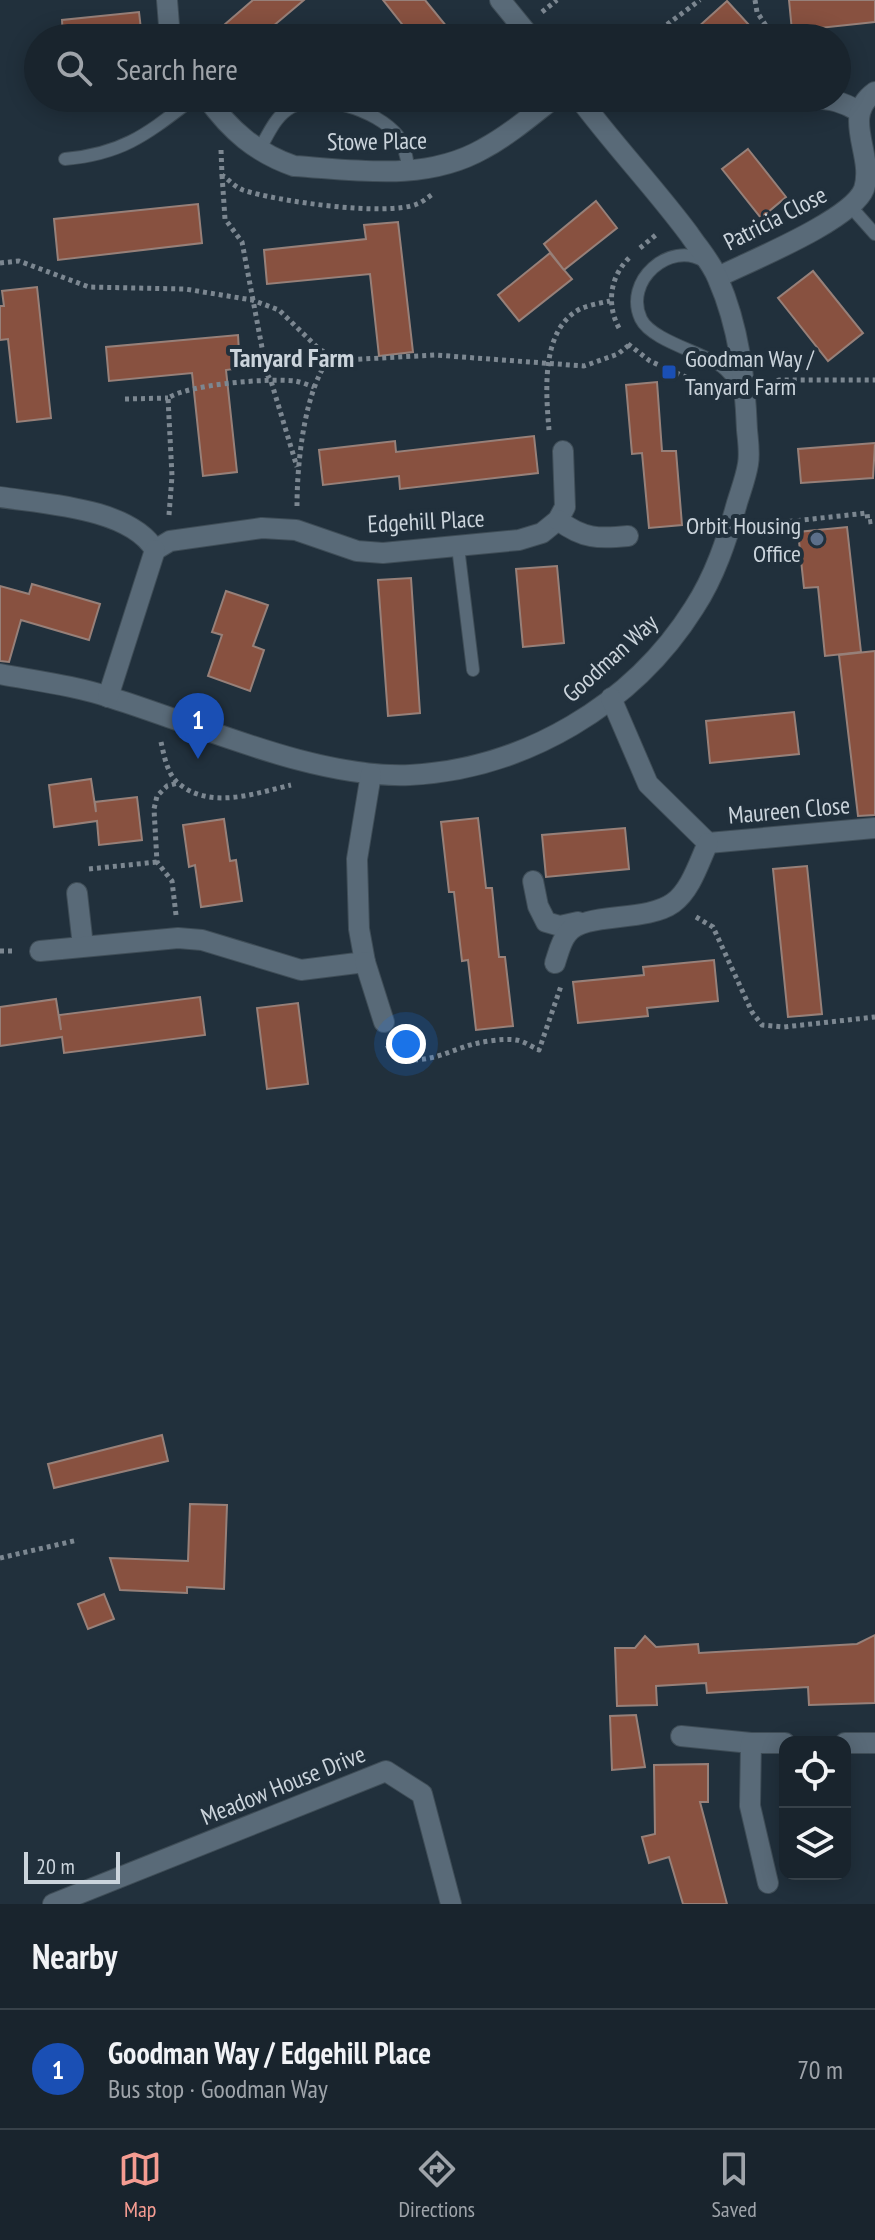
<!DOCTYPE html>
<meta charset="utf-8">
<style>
body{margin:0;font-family:"PT Sans Narrow",sans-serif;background:#222c35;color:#f1f3f6}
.controls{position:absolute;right:24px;bottom:24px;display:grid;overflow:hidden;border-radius:16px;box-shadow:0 4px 20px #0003}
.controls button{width:72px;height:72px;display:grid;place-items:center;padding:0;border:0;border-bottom:2px solid #374149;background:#19242d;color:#f1f3f6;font:40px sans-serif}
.scale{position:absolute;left:24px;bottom:20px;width:96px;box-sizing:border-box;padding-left:8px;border:4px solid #cbd4dc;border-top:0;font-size:22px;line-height:28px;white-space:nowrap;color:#cbd4dc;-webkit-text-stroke:6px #21303c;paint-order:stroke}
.you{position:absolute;left:406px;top:1044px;width:28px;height:28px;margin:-20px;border:6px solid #fff;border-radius:50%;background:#1a73e8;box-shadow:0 0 0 12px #1a73e833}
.badge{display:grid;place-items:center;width:52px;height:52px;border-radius:50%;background:#f59c92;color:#fff;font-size:26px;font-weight:700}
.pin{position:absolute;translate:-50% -66px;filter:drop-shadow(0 2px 4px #0008)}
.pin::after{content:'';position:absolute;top:42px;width:28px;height:24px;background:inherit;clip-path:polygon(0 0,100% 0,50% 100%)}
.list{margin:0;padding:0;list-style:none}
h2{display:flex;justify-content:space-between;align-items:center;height:104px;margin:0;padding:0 32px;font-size:34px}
h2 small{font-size:26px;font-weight:400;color:#9fa4aa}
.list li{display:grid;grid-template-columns:52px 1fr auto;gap:24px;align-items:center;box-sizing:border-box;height:120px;padding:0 32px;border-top:2px solid #374149}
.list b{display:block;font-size:30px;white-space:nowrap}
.list p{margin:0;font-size:26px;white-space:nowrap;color:#9fa4aa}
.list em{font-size:26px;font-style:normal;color:#9fa4aa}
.icon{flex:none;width:44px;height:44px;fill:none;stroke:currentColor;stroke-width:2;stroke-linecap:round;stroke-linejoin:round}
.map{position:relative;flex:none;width:875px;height:1904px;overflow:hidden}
.search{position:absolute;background:#19242d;box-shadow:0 4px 20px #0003;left:24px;right:24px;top:24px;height:88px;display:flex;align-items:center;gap:20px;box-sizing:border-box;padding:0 28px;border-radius:44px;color:#9fa4aa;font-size:30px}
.sheet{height:224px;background:#19242d}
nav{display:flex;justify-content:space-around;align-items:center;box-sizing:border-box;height:112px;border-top:2px solid #374149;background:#19242d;font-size:22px;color:#9fa4aa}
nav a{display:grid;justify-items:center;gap:4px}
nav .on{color:#f59c92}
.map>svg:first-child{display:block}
</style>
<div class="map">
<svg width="875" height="1904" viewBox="0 0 875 1904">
<rect width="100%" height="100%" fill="#21303c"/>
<g fill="#885140" stroke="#978079" stroke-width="2">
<polygon points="253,0 304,0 259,38 209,38"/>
<polygon points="383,0 425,0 456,38 413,38"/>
<polygon points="789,0 875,0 875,22 792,31"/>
<polygon points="727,1 749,25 734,38 686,38"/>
<polygon points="139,12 142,38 63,38 62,20"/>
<polygon points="748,149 786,197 761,218 722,169"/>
<polygon points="596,201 617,228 564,270 572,279 519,321 498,295 550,253 564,270 544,244"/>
<polygon points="198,204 202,243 58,260 54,219"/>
<polygon points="398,222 413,352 379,356 370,274 267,284 264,250 366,239 364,225"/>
<polygon points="813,271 863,333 828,361 778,298"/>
<polygon points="37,287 51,418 17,422 8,339 0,340 0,306 4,306 2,291"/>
<polygon points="238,335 240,368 226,370 237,472 203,476 192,373 109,381 106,347"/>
<polygon points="657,382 662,451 676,451 682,525 649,528 642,453 632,454 626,385"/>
<polygon points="534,436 538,473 400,489 399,476 323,485 319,450 395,441 396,452"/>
<polygon points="875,443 873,478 801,483 798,449"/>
<polygon points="847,527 861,652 825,656 818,587 804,588 798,532"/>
<polygon points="557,566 564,643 523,647 516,569"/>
<polygon points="411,578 420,713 388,716 378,580"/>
<polygon points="32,584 100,604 89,640 21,620 9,662 0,661 0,586 29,594"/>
<polygon points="226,591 268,605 253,646 264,650 250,691 208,676 222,635 212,632"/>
<polygon points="875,651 875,815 858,816 839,655"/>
<polygon points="794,712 799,754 710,763 706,721"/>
<polygon points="91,779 96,812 95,802 137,797 142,840 99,845 97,821 54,827 49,785"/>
<polygon points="478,818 486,888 492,888 499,957 505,957 513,1026 476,1030 468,960 462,961 454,892 449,892 441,822"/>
<polygon points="224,819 230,861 236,860 242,901 201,907 195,865 189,867 183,825"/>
<polygon points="625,828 629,869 546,877 542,835"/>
<polygon points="807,866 822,1014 788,1017 773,869"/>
<polygon points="714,960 718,1001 647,1008 648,1016 578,1023 573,982 644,975 643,967"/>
<polygon points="200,997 205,1035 64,1053 62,1037 0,1046 0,1007 56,999 61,1030 59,1015"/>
<polygon points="298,1003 308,1084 267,1089 257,1008"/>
<polygon points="162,1435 168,1461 54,1488 48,1464"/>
<polygon points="190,1504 227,1505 224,1589 187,1587 187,1593 120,1590 110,1558 188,1561"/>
<polygon points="104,1594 114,1619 88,1629 78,1604"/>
<polygon points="875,1635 875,1703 809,1705 808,1687 707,1693 706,1683 656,1686 657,1705 617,1706 615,1648 635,1648 645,1636 656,1647 698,1644 699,1653 857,1644"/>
<polygon points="636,1715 645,1767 612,1770 610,1716"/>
<polygon points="708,1764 708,1802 700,1802 727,1904 683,1904 669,1857 649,1863 642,1837 655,1834 654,1765"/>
</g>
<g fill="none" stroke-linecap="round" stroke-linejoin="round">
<defs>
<g id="lane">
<path d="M259,150c8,-13 15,-31 28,-40 28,-21 91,0 111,26 7,9 9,24 11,35"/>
<path d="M65,159c59,-5 83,-26 129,-61"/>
<polyline points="851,207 875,234"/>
<path d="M704,261c-34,-21 -81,20 -63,58 10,21 60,33 80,47 8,6 14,14 20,23"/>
<polyline points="458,547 473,670"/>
</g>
<g id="street">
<polyline points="167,0 170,38"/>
<polyline points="500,0 531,38"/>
<path d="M207,98c23,32 49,55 87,68 63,4 131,16 189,-17 26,-14 48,-33 71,-51"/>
<path d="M813,98c18,1 30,4 45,13"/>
<path d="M718,277c32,-16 134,-57 146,-88 11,-35 -24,-72 11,-97"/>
<path d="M0,497c45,7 130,11 155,53l15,-9 92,-13 34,2 61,21 26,2 136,-13 23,-7 16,-13 7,-13 -2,-56"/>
<path d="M558,520c25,19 41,19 70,16"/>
<path d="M0,674c37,7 76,12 112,24 90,28 204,81 298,77 114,-6 223,-70 284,-167 21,-32 33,-69 43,-105 4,-13 9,-26 11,-39 2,-11 0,-23 -1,-34 -2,-51 -8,-103 -29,-151 -6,-16 -19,-30 -29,-45 -35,-47 -75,-89 -110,-136"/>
<polyline points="108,697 155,550"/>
<polyline points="611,698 648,784 708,843 875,828"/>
<polyline points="533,881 538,906 546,922 560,926 578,922"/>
<polyline points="77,893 83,946"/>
<polyline points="40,951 178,938 202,940 301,970 365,962 359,929 357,859 371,774"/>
<polyline points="365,962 384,1022"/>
<path d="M555,963c3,-9 6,-22 12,-29 16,-23 78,-11 106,-31 18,-13 26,-41 35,-60"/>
<polyline points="681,1736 751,1743"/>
<polyline points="845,1743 875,1743"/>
<polyline points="768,1883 750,1806 751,1743 785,1743"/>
<polyline points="53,1904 386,1771 422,1794 451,1904"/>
</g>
</defs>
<use href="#lane" stroke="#3f4d57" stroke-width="14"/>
<use href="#street" stroke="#3f4d57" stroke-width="22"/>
<g stroke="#7c8791" stroke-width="5" stroke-dasharray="4 4" stroke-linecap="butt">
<polyline points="755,0 757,12 774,38"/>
<polyline points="542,12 557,0"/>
<polyline points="659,38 665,26 700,0"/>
<path d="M221,150l1,25c7,5 13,12 21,15 32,11 143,27 174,14 6,-2 11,-7 16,-10"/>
<polyline points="222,175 225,219 242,242 267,374 271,381 297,467"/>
<polyline points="640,248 657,234"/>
<polyline points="0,263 19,261 89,287 185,289 252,300 279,310 320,350 345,360 435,355 584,366 618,354 629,345"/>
<path d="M619,328c-13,-24 -9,-52 11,-71"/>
<polyline points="628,344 650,361 710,388"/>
<polyline points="770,385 779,380 875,380"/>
<polyline points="125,399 168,398"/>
<path d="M549,430c-3,-37 -9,-100 31,-121 9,-4 20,-6 30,-8"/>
<path d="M297,506c0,-42 7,-117 34,-150"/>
<path d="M169,515l3,-39 -4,-78c22,-14 100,-20 127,-17 6,1 13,4 19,6"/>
<polyline points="757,525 867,513 868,522 875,521"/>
<path d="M161,742c3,13 6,31 16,40 32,29 79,11 114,3"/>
<polyline points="89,869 157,862"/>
<polyline points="176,915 172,881 157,862 154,809 157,796 167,786 178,783"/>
<polyline points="696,917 713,927 752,1012 762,1025 784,1027 875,1017"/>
<polyline points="0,951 15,951"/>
<path d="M387,1045c19,28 55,9 80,1 12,-4 36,-8 49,-6 8,1 16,7 23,10l22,-64"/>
<polyline points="0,1558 78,1540"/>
</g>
<use href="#lane" stroke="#596a78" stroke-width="12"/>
<use href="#street" stroke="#596a78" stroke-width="20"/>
</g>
<rect fill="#1a4fb4" stroke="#21303c" stroke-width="3" x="661" y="364" width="16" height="16" rx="4"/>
<circle fill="#5c6f8a" stroke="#21303c" stroke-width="3" cx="817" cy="539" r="8"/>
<g text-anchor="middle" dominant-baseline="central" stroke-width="8" stroke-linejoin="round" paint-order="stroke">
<g font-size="24" fill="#cbd4dc" stroke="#21303c">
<text transform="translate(377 141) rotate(-1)">Stowe Place</text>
<text transform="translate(775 218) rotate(-27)">Patricia Close</text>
<text transform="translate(426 521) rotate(-3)">Edgehill Place</text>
<text transform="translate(610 658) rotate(-42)">Goodman Way</text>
<text transform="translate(789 810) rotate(-5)">Maureen Close</text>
<text transform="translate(283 1785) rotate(-22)">Meadow House Drive</text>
</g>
<g font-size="24" fill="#cbd4dc" stroke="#21303c" text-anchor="start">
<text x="685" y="358">Goodman Way /<tspan x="685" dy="28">Tanyard Farm</tspan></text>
<text x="801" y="525" text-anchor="end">Orbit Housing<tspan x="801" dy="28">Office</tspan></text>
</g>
<g font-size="26" font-weight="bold" fill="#cbd4dc" stroke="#21303c">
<text x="292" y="357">Tanyard Farm</text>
</g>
</g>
</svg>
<div class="controls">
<button><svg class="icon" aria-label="locate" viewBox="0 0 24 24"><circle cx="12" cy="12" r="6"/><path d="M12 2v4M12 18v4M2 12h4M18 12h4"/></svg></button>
<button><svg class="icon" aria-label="layers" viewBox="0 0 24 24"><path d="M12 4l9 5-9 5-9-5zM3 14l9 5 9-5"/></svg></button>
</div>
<div class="scale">20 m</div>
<div class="you"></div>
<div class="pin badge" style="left:198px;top:759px;background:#1a4fb4">1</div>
<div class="search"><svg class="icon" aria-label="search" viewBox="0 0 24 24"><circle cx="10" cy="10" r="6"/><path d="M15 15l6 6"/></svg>Search here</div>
</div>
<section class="sheet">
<h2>Nearby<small></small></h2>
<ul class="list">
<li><span class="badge" style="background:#1a4fb4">1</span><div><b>Goodman Way / Edgehill Place</b><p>Bus stop · Goodman Way</p></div><em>70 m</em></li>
</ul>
</section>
<nav>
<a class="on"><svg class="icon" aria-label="map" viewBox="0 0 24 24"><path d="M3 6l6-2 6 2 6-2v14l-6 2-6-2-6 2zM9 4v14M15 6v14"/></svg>Map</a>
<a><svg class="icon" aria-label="directions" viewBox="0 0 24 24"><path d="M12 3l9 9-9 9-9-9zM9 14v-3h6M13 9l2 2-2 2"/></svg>Directions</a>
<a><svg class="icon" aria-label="saved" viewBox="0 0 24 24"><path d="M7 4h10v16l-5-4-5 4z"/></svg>Saved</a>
</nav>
